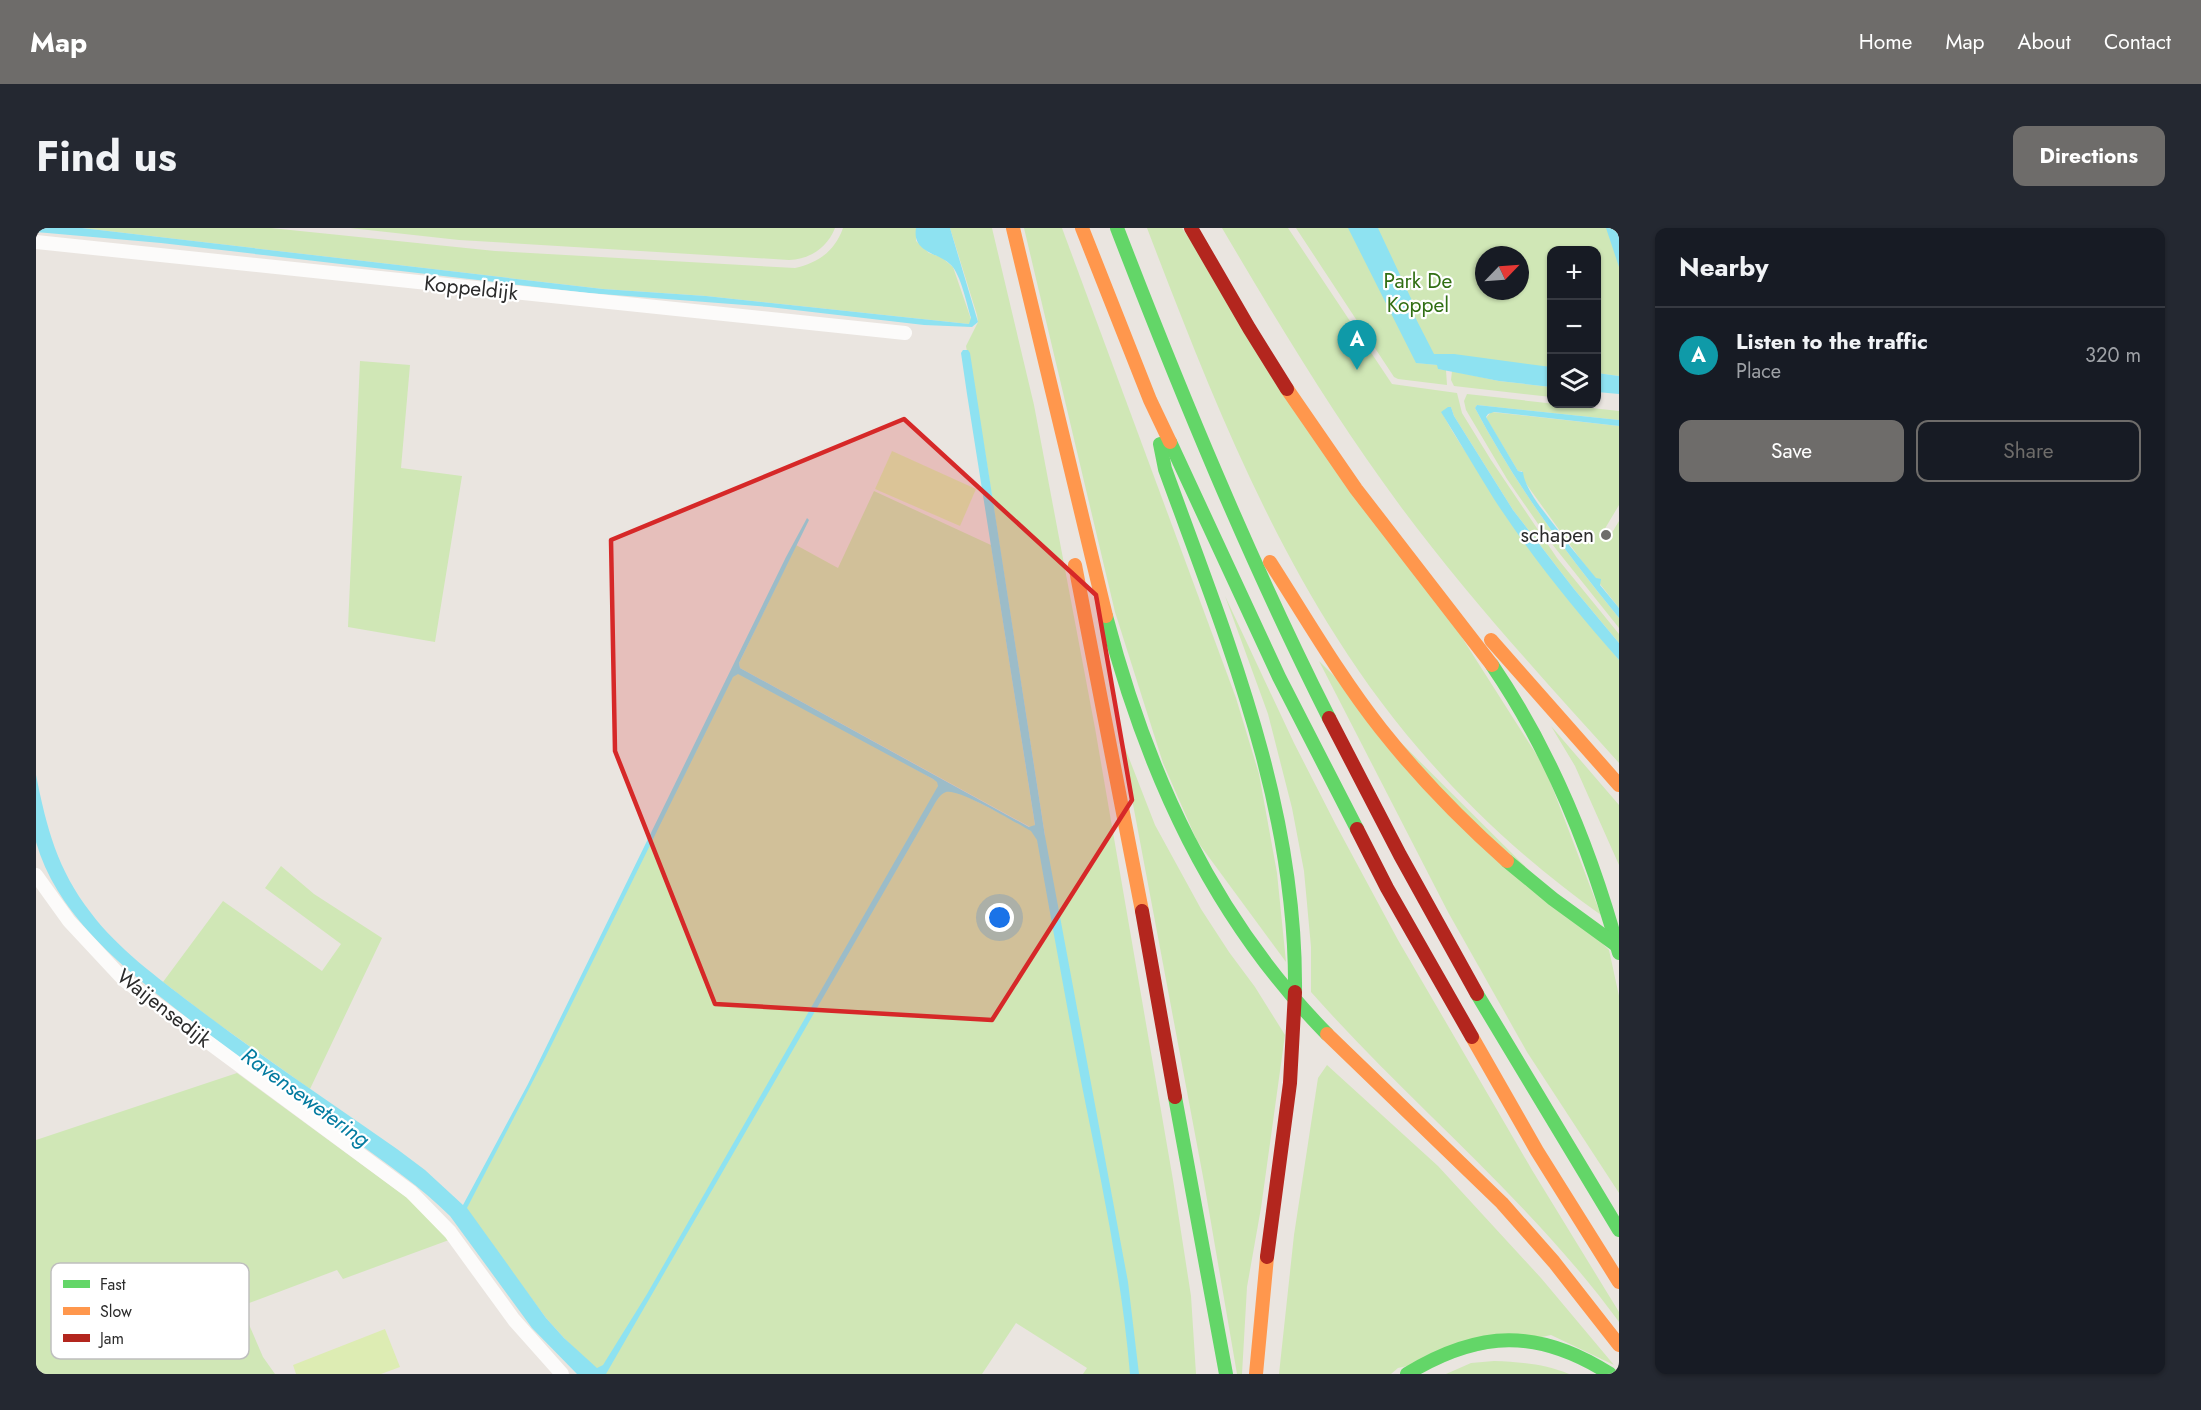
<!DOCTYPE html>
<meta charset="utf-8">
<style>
body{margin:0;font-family:Jost,sans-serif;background:#242831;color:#f1f3f6}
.controls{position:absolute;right:18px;top:18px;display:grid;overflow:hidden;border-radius:12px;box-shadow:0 2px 4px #0004}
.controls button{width:54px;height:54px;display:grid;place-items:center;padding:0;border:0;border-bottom:2px solid #363941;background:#171b24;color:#f1f3f6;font:30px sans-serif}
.compass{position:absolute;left:1439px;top:18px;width:54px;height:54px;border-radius:50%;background:#171b24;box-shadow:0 2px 4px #0004;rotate:65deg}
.you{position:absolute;left:964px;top:690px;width:21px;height:21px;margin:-15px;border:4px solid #fff;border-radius:50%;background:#1a73e8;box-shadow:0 0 0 9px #1a73e833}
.badge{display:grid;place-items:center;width:39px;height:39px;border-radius:50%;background:#6e6c6a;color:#fff;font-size:20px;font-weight:700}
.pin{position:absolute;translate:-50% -50px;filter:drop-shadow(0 2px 3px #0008)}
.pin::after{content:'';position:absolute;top:32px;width:21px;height:18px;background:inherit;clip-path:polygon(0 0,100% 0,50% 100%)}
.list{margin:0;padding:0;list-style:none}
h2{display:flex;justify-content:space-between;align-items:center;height:78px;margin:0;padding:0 24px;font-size:26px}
h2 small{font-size:20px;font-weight:400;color:#9ea1a6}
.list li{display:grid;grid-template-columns:39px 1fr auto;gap:18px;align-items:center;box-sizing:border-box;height:96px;padding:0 24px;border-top:2px solid #363941}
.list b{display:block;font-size:22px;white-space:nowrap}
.list p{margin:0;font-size:20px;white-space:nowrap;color:#9ea1a6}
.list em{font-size:20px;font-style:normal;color:#9ea1a6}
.actions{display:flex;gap:12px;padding:18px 24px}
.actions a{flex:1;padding:14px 0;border:2px solid #6e6c6a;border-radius:12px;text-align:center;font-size:21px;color:#6e6c6a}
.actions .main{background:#6e6c6a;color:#fff}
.icon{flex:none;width:33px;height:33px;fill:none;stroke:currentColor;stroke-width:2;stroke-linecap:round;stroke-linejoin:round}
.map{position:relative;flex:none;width:1583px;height:1146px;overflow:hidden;border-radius:12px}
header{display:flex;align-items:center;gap:36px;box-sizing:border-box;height:84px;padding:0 30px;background:#6e6c6a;color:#fff}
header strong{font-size:28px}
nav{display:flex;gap:33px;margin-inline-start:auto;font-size:21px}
.intro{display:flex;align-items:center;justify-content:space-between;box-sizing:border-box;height:144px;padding:0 36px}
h1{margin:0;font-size:42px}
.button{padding:15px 27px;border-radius:12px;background:#6e6c6a;color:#fff;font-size:21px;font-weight:700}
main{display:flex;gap:36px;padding:0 36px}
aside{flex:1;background:#171b24;border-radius:12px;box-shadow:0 2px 4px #0004}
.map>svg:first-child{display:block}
</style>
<header>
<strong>Map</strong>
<nav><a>Home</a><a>Map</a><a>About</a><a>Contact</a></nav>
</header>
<div class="intro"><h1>Find us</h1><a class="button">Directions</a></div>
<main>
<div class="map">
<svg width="1583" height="1146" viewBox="0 0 1583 1146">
<rect width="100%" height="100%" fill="#eae5e0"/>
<g fill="#d0e7b6" fill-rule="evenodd">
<path d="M46,0h189l224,23 300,17c23,-5 40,-17 48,-40h73v13l13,12 12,4 12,10 19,55 -3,2 -263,-28 -103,-7z"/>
<path d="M314,0h485c-8,20 -25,31 -46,32l-330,-20z"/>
<polygon points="914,0 956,0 998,177 1059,500 1137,952 1155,1068 1160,1146 1047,1146 1051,1140 980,1095 946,1146 564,1146 528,1110 510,1090 430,981 508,830 699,440 906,556 1009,608 949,224 930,118 942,94 941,87"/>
<polygon points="988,0 1026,0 1200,470 1223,546 1241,645 1250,734 1161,613 1127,535 1079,384"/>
<path d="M1111,0h35l272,397 91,143 56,147c-104,-73 -196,-169 -264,-277 -81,-127 -136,-269 -190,-410z"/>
<path d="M1186,0h66l104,156 65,9 5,20 29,47 66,98 62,76v9l-45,-54 -61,-79 -59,-94 -3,-9 -9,5c8,17 20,34 31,51 42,71 93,134 146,197v103c-75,-83 -151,-166 -218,-256 -66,-89 -123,-184 -179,-279z"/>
<path d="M1260,0h319l4,13v135l-22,-3 -1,-123h-44l-1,118 -135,-5 22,2v4l8,1 1,15 -49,-6 -4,-2zM1448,27h36v36h-36z"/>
<polygon points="324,133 374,137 365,240 426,248 399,414 312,399"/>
<polygon points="1416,143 1463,153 1515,159 1515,169 1418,158 1415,152"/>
<path d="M1431,166l152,17v9l-142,-15 -2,3c40,76 90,144 144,210v10l-67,-84 -45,-65 -41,-69 -2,-9z"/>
<polygon points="1455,184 1583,198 1583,277 1564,309 1571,313 1583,293 1583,380 1545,332 1496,264 1487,251 1486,243 1482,243 1450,190"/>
<polygon points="838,263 955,317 999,597 997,599 994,599 704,440 703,435 760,317 802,340"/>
<path d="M1189,368l69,147 42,82 62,115 134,230 87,142v10c-89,-122 -208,-217 -308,-330v-45l-7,-76 -12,-63 -24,-94z"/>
<polygon points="1283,433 1573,722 1583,768 1583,965 1491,824 1412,684"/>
<polygon points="1515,498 1583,577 1583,637 1539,538"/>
<polygon points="1084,507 1119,597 1165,681 1193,724 1219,759 1249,807 1225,980 1211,1059 1206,1146 1201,1146 1168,954"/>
<polygon points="245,638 278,666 346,710 274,861 178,793 127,754 187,673 286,743 305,716 229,660"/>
<polygon points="1291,837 1402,938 1505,1050 1578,1137 1515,1107 1362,1140 1355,1146 1243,1146 1258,1007 1282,850"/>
<polygon points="201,845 374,972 413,1012 307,1051 301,1042 205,1078 227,1129 239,1146 0,1146 0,912"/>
<path d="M1458,1133c26,1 51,3 75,13h-123l25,-11z"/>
</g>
<g fill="#ddecb3">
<polygon points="856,223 940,261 924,298 839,261"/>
<polygon points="349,1101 364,1139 345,1146 260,1146 257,1137"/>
</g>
<g fill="#8ee2f1" fill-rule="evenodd">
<path d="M0,0h46l521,61 103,7 263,28 2,-6c-4,-13 -10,-43 -20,-53 -13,-13 -39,-12 -35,-37h34l28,94 -6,5 -48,-2 -155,-18 -181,-14 -427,-50 -125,-11z"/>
<polygon points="1312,0 1342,0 1380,81 1378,87 1398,126 1418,126 1515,139 1515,159 1463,153 1402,141 1401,137 1380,135"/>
<polygon points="1570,0 1583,0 1583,39"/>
<path d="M927,122h5l2,3 75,483 83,446 11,92h-9c-8,-95 -28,-189 -47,-283 -16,-83 -31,-167 -46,-251l-6,-9c-15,-8 -72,-43 -85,-39 -6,2 -9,8 -12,13l-328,569h-29l-45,-46 -82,-112c-29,-29 -63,-52 -96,-76 -63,-46 -127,-90 -187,-138 -54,-43 -111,-91 -131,-160v-67c11,54 21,94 55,138 27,36 66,64 101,91 67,51 136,97 205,145l28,21 38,35 65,-121 258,-527 21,-39 2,2 -70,143 1,5 289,159 6,-2 -68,-431 -6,-41zM702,446l195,105 4,3 1,4 -291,508 -44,71 -6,3 -33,-30 -18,-20 -79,-110 79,-152 187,-379z"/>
<polygon points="1561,145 1583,148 1583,166 1561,164"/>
<path d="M1441,177l142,15v6l-125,-14 -6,2 -2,3 32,54 5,1c2,20 30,50 42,67h5l-1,6 27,33 5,1 -1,6 19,23v10c-54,-66 -104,-134 -144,-210z"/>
<path d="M1412,179h3l3,9 59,94 61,79 45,54v17c-45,-51 -88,-104 -125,-161 -18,-29 -35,-58 -53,-87z"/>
</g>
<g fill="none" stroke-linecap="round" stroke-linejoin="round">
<g stroke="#fcfbfa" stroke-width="14">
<polyline points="0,14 869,105"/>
<polyline points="0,647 33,693 88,752 375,964 414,1004 478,1092 526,1146"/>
</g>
<g stroke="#63d668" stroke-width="14">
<path d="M1081,0c64,166 132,331 212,490"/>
<polyline points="1134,214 1243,449 1321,601"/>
<path d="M1124,216l5,25c62,171 132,337 130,523"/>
<path d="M1070,388c41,157 106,301 221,418"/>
<path d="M1456,437c60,88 99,185 127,288"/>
<polyline points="1471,633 1517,671 1583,719"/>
<polyline points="1441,766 1583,1002"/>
<polyline points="1139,869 1190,1146"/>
<path d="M1371,1146c72,-44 131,-46 203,0"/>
</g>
<g stroke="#ff974d" stroke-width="14">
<polyline points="977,0 1070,388"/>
<polyline points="1046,0 1114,172 1134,214"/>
<polyline points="1251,161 1320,261 1456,437"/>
<path d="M1234,334c36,56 70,115 111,167 38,48 81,92 126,132"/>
<polyline points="1039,337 1106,683"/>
<polyline points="1455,412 1583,557"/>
<polyline points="1291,806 1466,975 1518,1034 1583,1117"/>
<polyline points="1436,809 1501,923 1583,1054"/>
<polyline points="1220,1146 1231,1029"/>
</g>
<g stroke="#b3261e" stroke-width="14">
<polyline points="1155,0 1213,100 1251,161"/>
<polyline points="1293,490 1364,627 1441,766"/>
<polyline points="1321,601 1351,660 1436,809"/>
<polyline points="1106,683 1139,869"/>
<polyline points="1231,1029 1254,855 1259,764"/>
</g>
</g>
<path fill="#d62828" fill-opacity="0.2" stroke="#d62828" stroke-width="4.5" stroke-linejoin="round" d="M868,191l192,176 36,205 -140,220 -277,-16 -100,-253 -4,-211z"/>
<circle fill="#6e6c6a" stroke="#fff" stroke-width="2" cx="1570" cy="307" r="6"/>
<g text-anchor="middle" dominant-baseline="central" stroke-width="4.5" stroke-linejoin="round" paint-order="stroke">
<g font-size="21" fill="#316f14" stroke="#fff">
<text x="1382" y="53">Park De<tspan x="1382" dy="24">Koppel</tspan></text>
</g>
<g font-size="21" fill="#2b2b2b" stroke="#fff">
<text transform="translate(435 60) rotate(6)">Koppeldijk</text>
<text transform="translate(128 780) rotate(38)">Waijensedijk</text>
</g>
<g font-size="21" fill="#2b2b2b" stroke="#fff" text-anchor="end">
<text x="1558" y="307">schapen</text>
</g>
<g font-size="22" font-style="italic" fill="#037ba0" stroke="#fff">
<text transform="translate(270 869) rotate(36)">Ravensewetering</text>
</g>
</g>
<rect x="15" y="1035" width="198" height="96" rx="9" fill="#fff" stroke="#bfbfbf" stroke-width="1.5"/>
<rect x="27" y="1052" width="27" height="8" fill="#63d668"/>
<rect x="27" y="1079" width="27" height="8" fill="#ff974d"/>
<rect x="27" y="1106" width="27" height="8" fill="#b3261e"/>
<g font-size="16" fill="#2b2b2b">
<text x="64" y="1062">Fast</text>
<text x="64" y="1089">Slow</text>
<text x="64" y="1116">Jam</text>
</g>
</svg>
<div class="controls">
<button>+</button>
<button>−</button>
<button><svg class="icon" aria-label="layers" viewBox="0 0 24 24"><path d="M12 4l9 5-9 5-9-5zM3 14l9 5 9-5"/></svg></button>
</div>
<svg class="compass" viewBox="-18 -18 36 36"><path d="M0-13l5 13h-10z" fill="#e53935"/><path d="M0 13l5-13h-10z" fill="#9ea1a6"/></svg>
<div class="you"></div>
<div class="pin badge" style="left:1321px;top:142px;background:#0f9aa8">A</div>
</div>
<aside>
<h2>Nearby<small></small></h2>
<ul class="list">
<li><span class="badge" style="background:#0f9aa8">A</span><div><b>Listen to the traffic</b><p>Place</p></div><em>320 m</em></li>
</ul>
<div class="actions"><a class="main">Save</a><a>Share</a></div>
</aside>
</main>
